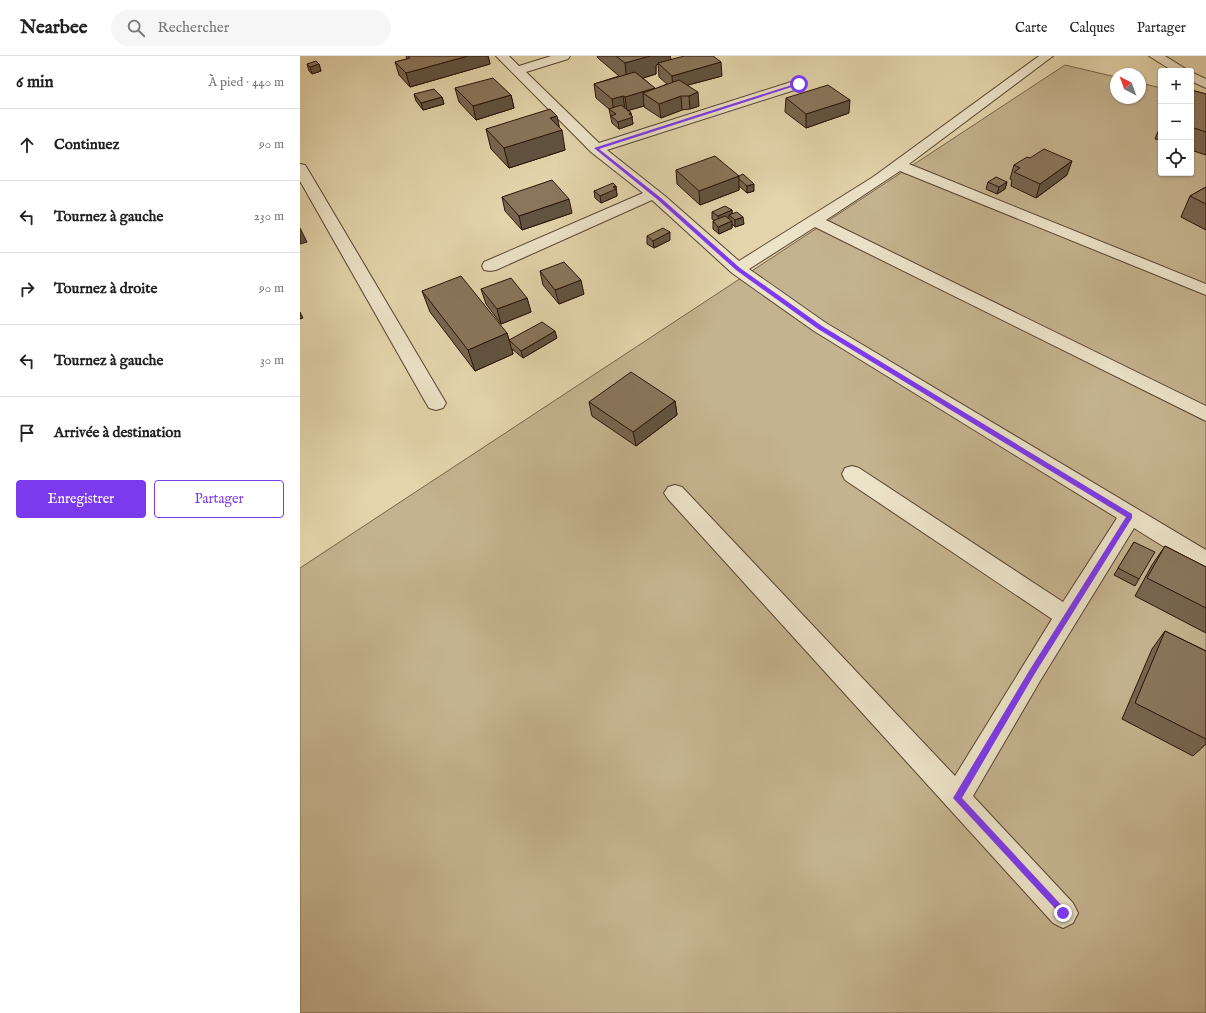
<!DOCTYPE html>
<html lang="fr">
<meta charset="utf-8">
<style>
body{margin:0;font-family:"IM FELL English",serif;background:#f6f6f6;color:#222}
.controls{position:absolute;right:12px;top:12px;display:grid;overflow:hidden;border-radius:4px;box-shadow:0 1px 3px #0004}
.controls button{width:36px;height:36px;display:grid;place-items:center;padding:0;border:0;border-bottom:1px solid #e0e0e0;background:#fff;color:#222;font:20px sans-serif}
.compass{position:absolute;left:810px;top:12px;width:36px;height:36px;border-radius:50%;background:#fff;box-shadow:0 1px 3px #0004;rotate:319deg}
.stop{position:absolute;width:12px;height:12px;margin:-9px;border:3px solid #7c3aed;border-radius:50%;background:#fff}
.stop.end{background:#7c3aed;border-color:#fff;box-shadow:0 1px 4px #0008}
.list{margin:0;padding:0;list-style:none}
h2{display:flex;justify-content:space-between;align-items:center;height:52px;margin:0;padding:0 16px;font-size:17px}
h2 small{font-size:13px;font-weight:400;color:#767676}
.list li{display:grid;grid-template-columns:26px 1fr auto;gap:12px;align-items:center;box-sizing:border-box;height:72px;padding:0 16px;border-top:1px solid #e0e0e0}
.list b{display:block;font-size:15px;white-space:nowrap}
.list em{font-size:13px;font-style:normal;color:#767676}
.actions{display:flex;gap:8px;padding:12px 16px}
.actions a{flex:1;padding:9px 0;border:1px solid #7c3aed;border-radius:4px;text-align:center;font-size:14px;color:#7c3aed}
.actions .main{background:#7c3aed;color:#fff}
.icon{flex:none;width:22px;height:22px;fill:none;stroke:currentColor;stroke-width:2;stroke-linecap:round;stroke-linejoin:round}
.map{position:relative;flex:none;width:906px;height:957px;overflow:hidden}
header{display:flex;align-items:center;gap:24px;box-sizing:border-box;height:56px;padding:0 20px;background:#fff;border-bottom:1px solid #e0e0e0}
header strong{font-size:19px}
nav{display:flex;gap:22px;margin-inline-start:auto;font-size:14px}
.search{width:280px;height:36px;background:#f6f6f6;display:flex;align-items:center;gap:10px;box-sizing:border-box;padding:0 14px;border-radius:22px;color:#767676;font-size:15px}
main{display:flex}
aside{flex:1;background:#fff}
.map>svg:first-child{display:block}
</style>
<header>
<strong>Nearbee</strong>
<div class="search"><svg class="icon" aria-label="search" viewBox="0 0 24 24"><circle cx="10" cy="10" r="6"/><path d="M15 15l6 6"/></svg>Rechercher</div>
<nav><a>Carte</a><a>Calques</a><a>Partager</a></nav>
</header>
<main>
<aside>
<h2>6 min<small>À pied · 440 m</small></h2>
<ul class="list">
<li><svg class="icon" aria-label="ahead" viewBox="0 0 24 24"><path d="M12 20V5M6 11l6-6 6 6"/></svg><div><b>Continuez</b></div><em>90 m</em></li>
<li><svg class="icon" aria-label="left" viewBox="0 0 24 24"><path d="M17 20v-9H6M10 6l-5 5 5 5"/></svg><div><b>Tournez à gauche</b></div><em>230 m</em></li>
<li><svg class="icon" aria-label="right" viewBox="0 0 24 24"><path d="M7 20v-9h11M14 6l5 5-5 5"/></svg><div><b>Tournez à droite</b></div><em>90 m</em></li>
<li><svg class="icon" aria-label="left" viewBox="0 0 24 24"><path d="M17 20v-9H6M10 6l-5 5 5 5"/></svg><div><b>Tournez à gauche</b></div><em>30 m</em></li>
<li><svg class="icon" aria-label="arrive" viewBox="0 0 24 24"><path d="M6 21V4h12l-3 4 3 4H6"/></svg><div><b>Arrivée à destination</b></div></li>
</ul>
<div class="actions"><a class="main">Enregistrer</a><a>Partager</a></div>
</aside>
<div class="map">
<svg width="906" height="957" viewBox="0 0 906 957">
<rect width="100%" height="100%" fill="#e3d4ab"/>
<filter id="stains"><feTurbulence type="fractalNoise" baseFrequency=".005" numOctaves="4"/><feColorMatrix values="0 0 0 0 .2 0 0 0 0 .09 0 0 0 0 .02 0 0 0 .5 -.17"/></filter>
<radialGradient id="worn" r=".72"><stop offset=".6" stop-color="#630" stop-opacity="0"/><stop offset="1" stop-color="#630" stop-opacity=".3"/></radialGradient>
<polygon fill="#c4b38f" stroke="#77624b" points="765,9 816,21 816,42 840,42 840,27 861,32 861,117 891,117 891,39 906,43 906,957 0,957 0,512"/>
<g fill="none" stroke-linecap="round" stroke-linejoin="round">
<defs>
<g id="street">
<polygon points="196,0 209,0 219,10 251,0 270,0 268,3 226,16 299,87 494,25 504,25 506,28 504,31 307,94 365,140 439,205 573,121 739,0 753,0 609,108 906,228 906,239 600,115 526,164 906,350 906,365 515,171 449,213 526,267 906,494 906,514 898,512 834,472 740,625 673,740 773,847 778,857 773,867 763,872 753,867 368,443 364,437 368,431 375,429 382,431 655,720 752,563 545,424 542,418 545,412 552,410 559,412 763,546 817,462 514,275 432,217 352,144 196,214 190,215 184,214 182,210 184,206 343,137 291,96"/>
<polygon points="849,0 865,0 889,15 873,15"/>
<polygon points="891,16 906,23 906,32 891,25"/>
<polygon points="0,108 5,109 7,112 146,347 143,352 136,354 129,352 126,347 0,125"/>
</g>
</defs>
<use href="#street" stroke="#584230" stroke-width="2"/>
<use href="#street" fill="#ede3c8" fill-rule="evenodd"/>
</g>
<g fill="#77654f" stroke="#2a1107" fill-rule="evenodd">
<polygon points="106,0 188,0 190,8 110,31 99,19 95,6 107,3"/>
<path d="M297,0h73l1,4 51,16 -34,9 11,21 -9,3 -8,1 -21,8 -17,-11v-1l-15,4 2,3 2,11 -14,5 -7,-6 -3,-14 -13,-11 -2,-14 25,-8 -21,-18zM358,8l1,13 8,7 -12,5 -12,-11 13,-4v-9z"/>
<polygon points="7,8 19,8 21,15 12,18 9,15"/>
<polygon points="155,32 211,39 214,52 176,64 159,46"/>
<polygon points="891,34 906,38 906,99 891,94"/>
<polygon points="114,38 142,41 144,48 123,54 116,45"/>
<polygon points="486,42 549,57 506,72 485,56"/>
<polygon points="861,68 861,84 855,83"/>
<polygon points="259,71 265,94 209,112 191,93 186,73"/>
<polygon points="714,109 767,119 736,142 711,130 712,124 710,123"/>
<polygon points="376,114 439,120 454,135 447,137 439,130 439,134 400,149 377,128"/>
<polygon points="688,126 707,126 705,133 697,138 686,133"/>
<polygon points="316,130 317,140 301,147 295,142 294,135"/>
<polygon points="906,131 906,174 881,161 890,140"/>
<polygon points="202,141 272,157 222,174 205,155"/>
<polygon points="432,154 432,158 444,168 435,171 432,168 432,172 419,178 413,173 413,165 415,165 412,163 412,156"/>
<polygon points="347,180 370,184 354,192 347,188"/>
<polygon points="240,215 284,238 259,248 243,229"/>
<polygon points="181,233 227,242 231,256 201,268 186,248"/>
<polygon points="122,235 207,277 209,284 257,282 223,302 212,293 213,298 175,315 130,256"/>
<polygon points="375,345 377,359 336,390 292,360 289,346"/>
<polygon points="834,486 839,523 835,530 814,519"/>
<polygon points="865,490 906,511 906,577 835,540 852,509"/>
<polygon points="865,575 906,595 906,688 893,700 822,663 852,593"/>
</g>
<g fill="#615340" stroke="#2a1107">
<polygon points="168,0 188,0 190,8 110,31 106,17"/>
<polygon points="346,0 370,0 371,4 356,9 356,18 327,27 325,7"/>
<polygon points="421,6 422,20 373,33 372,20"/>
<polygon points="19,8 21,15 12,18 10,11"/>
<polygon points="355,32 357,46 343,37 344,50 327,55 325,41"/>
<polygon points="398,36 399,50 390,53 389,40"/>
<polygon points="211,39 214,52 176,64 173,50"/>
<polygon points="323,40 325,54 314,57 312,43"/>
<polygon points="381,40 382,54 361,62 359,48"/>
<polygon points="142,41 144,48 123,54 121,47"/>
<polygon points="550,44 549,57 506,72 506,58"/>
<polygon points="331,57 333,68 319,73 318,66 329,58"/>
<polygon points="257,60 260,74 262,74 265,94 209,112 204,92 250,62"/>
<polygon points="772,105 767,119 736,142 740,128"/>
<polygon points="439,120 439,134 400,149 399,135"/>
<polygon points="707,126 705,133 697,138 699,131"/>
<polygon points="454,128 454,135 447,137 447,130"/>
<polygon points="316,130 317,140 301,147 300,140"/>
<polygon points="269,143 272,157 222,174 219,160"/>
<polygon points="432,154 432,162 429,159 429,163 419,167 418,160"/>
<polygon points="443,161 444,168 435,171 435,164"/>
<polygon points="432,165 432,172 419,178 418,171"/>
<polygon points="0,172 7,186 0,188"/>
<polygon points="370,176 370,184 354,192 353,185"/>
<polygon points="281,224 284,238 259,248 255,234"/>
<polygon points="227,242 231,256 201,268 197,253"/>
<polygon points="0,256 3,262 0,263"/>
<polygon points="255,275 257,282 223,302 221,295"/>
<polygon points="207,277 213,298 175,315 168,294"/>
<polygon points="375,345 377,359 336,390 333,376"/>
</g>
<g fill="#8a765c" stroke="#2a1107">
<polygon points="108,0 168,0 106,17 95,6 110,2"/>
<polygon points="316,0 350,0 325,7"/>
<polygon points="384,0 413,0 421,6 372,20 358,7"/>
<polygon points="16,5 19,8 10,11 7,8"/>
<polygon points="335,16 355,32 325,41 323,40 312,43 294,28"/>
<polygon points="193,22 211,39 173,50 155,32"/>
<polygon points="379,24 398,36 389,40 381,40 359,48 343,37"/>
<polygon points="528,29 550,44 506,58 486,42"/>
<polygon points="134,33 142,41 121,47 114,38"/>
<polygon points="891,34 906,38 906,76 891,71"/>
<polygon points="321,49 331,57 329,58 333,61 318,66 311,60 316,58 309,53"/>
<polygon points="250,53 257,60 250,62 262,74 204,92 186,73"/>
<polygon points="744,93 772,105 740,128 714,116 720,112 714,109 727,101 730,102"/>
<polygon points="415,100 439,120 399,135 376,114"/>
<polygon points="443,118 454,128 447,130 439,123 439,120"/>
<polygon points="696,121 707,126 699,131 688,126"/>
<polygon points="252,124 269,143 219,160 202,141"/>
<polygon points="313,127 316,130 313,131 316,133 300,140 294,135"/>
<polygon points="906,131 906,148 890,140"/>
<polygon points="425,150 432,154 418,160 412,156"/>
<polygon points="437,156 443,161 435,164 429,159"/>
<polygon points="425,160 432,165 418,171 413,165"/>
<polygon points="363,172 370,176 353,185 347,180"/>
<polygon points="264,206 281,224 255,234 240,215"/>
<polygon points="161,220 207,277 168,294 122,235"/>
<polygon points="211,222 227,242 197,253 181,233"/>
<polygon points="242,266 255,275 221,295 210,285 209,284"/>
<polygon points="331,316 375,345 333,376 289,346"/>
<polygon points="834,486 855,496 839,523 818,512"/>
<polygon points="865,490 906,511 906,552 847,522"/>
<polygon points="865,575 906,595 906,683 835,647"/>
</g>
<polygon fill="#7c3aed" points="498,27 501,28 299,93 361,142 440,212 522,270 832,458 832,462 734,619 662,742 766,854 767,857 763,861 653,742 729,615 826,461 518,273 436,214 358,144 294,92"/>
<rect width="100%" height="100%" filter="url(#stains)"/>
<rect width="100%" height="100%" fill="url(#worn)"/>
</svg>
<div class="controls">
<button>+</button>
<button>−</button>
<button><svg class="icon" aria-label="locate" viewBox="0 0 24 24"><circle cx="12" cy="12" r="6"/><path d="M12 2v4M12 18v4M2 12h4M18 12h4"/></svg></button>
</div>
<svg class="compass" viewBox="-18 -18 36 36"><path d="M0-13l5 13h-10z" fill="#e53935"/><path d="M0 13l5-13h-10z" fill="#767676"/></svg>
<div class="stop" style="left:499px;top:28px"></div>
<div class="stop end" style="left:763px;top:857px"></div>
</div>
</main>
